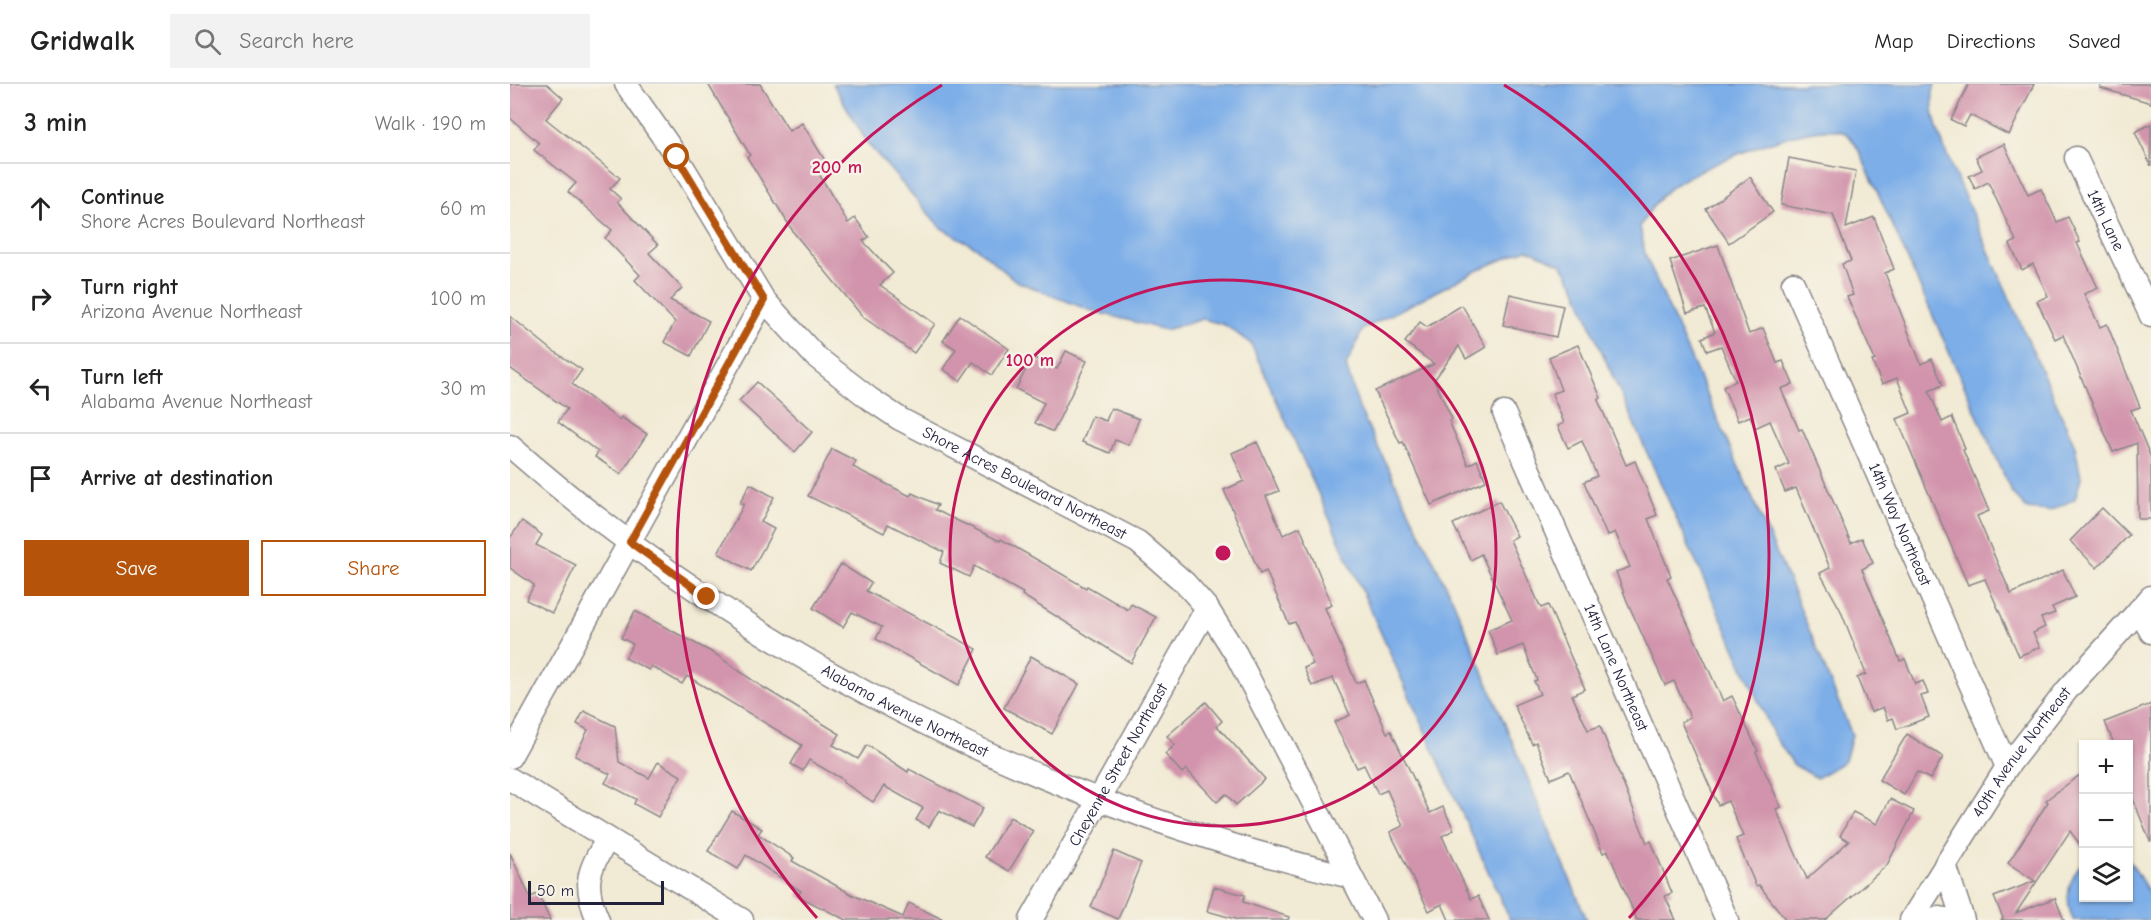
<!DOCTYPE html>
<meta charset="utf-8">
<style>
body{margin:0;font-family:"Comic Neue",sans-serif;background:#f2f2f2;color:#222}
.controls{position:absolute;right:18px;bottom:18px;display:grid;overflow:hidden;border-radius:0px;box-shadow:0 2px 4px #0004}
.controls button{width:54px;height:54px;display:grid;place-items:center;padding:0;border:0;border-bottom:2px solid #e0e0e0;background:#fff;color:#222;font:30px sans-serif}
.scale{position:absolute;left:18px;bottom:15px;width:136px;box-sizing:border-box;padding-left:6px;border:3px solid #22223b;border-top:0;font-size:16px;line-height:21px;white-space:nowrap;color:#22223b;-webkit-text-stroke:4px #f7f3e8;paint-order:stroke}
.stop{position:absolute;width:18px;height:18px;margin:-14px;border:4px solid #b45309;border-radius:50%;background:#fff}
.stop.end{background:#b45309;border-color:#fff;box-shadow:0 2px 6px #0008}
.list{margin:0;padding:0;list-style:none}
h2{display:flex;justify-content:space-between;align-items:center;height:78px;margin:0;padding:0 24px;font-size:26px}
h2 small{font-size:20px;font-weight:400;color:#767676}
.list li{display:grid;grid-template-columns:39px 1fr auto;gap:18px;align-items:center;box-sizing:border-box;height:90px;padding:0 24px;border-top:2px solid #e0e0e0}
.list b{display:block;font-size:22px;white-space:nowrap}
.list p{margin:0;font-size:20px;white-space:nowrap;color:#767676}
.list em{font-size:20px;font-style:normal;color:#767676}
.actions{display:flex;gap:12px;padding:18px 24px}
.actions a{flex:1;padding:14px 0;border:2px solid #b45309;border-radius:0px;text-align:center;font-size:21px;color:#b45309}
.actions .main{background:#b45309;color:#fff}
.icon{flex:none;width:33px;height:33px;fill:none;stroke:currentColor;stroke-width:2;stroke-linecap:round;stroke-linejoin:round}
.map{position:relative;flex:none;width:1641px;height:836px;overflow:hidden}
header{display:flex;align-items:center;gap:36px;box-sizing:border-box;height:84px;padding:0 30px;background:#fff;border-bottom:2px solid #e0e0e0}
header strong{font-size:28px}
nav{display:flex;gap:33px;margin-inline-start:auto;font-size:21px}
.search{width:420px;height:54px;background:#f2f2f2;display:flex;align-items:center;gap:15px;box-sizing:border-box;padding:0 21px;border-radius:0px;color:#767676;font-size:22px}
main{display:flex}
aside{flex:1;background:#fff}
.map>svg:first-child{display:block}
</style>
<header>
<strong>Gridwalk</strong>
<div class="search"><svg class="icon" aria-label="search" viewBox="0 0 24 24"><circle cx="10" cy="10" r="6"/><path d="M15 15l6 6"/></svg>Search here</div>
<nav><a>Map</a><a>Directions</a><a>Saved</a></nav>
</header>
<main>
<aside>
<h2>3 min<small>Walk · 190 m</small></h2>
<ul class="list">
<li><svg class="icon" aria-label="ahead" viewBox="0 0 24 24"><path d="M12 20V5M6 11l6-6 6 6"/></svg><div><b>Continue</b><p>Shore Acres Boulevard Northeast</p></div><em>60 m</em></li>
<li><svg class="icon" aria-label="right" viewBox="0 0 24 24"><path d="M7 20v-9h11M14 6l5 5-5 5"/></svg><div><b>Turn right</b><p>Arizona Avenue Northeast</p></div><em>100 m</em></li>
<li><svg class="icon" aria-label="left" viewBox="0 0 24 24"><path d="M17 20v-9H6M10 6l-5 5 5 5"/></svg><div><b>Turn left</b><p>Alabama Avenue Northeast</p></div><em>30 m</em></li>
<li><svg class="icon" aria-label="arrive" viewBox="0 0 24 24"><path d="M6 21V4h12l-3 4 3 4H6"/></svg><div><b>Arrive at destination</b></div></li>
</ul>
<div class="actions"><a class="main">Save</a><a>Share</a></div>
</aside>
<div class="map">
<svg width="1641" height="836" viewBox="0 0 1641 836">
<rect width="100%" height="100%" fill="#f7f3e8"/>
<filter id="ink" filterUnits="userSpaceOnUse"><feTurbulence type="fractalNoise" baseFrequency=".0167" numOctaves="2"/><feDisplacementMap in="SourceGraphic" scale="12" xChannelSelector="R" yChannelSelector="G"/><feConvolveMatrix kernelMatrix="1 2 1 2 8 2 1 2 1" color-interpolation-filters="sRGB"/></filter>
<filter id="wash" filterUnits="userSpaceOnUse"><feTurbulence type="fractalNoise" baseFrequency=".008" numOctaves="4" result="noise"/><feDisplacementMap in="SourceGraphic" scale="24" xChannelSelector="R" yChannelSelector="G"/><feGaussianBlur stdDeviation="1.35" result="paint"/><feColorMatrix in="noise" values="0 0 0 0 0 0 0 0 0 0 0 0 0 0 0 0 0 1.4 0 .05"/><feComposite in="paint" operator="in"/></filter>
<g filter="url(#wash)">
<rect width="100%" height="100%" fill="#f1ead4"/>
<g fill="#7daee8" stroke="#506892" stroke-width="1.5">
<path d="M323,0h1102c-9,27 8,59 17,84l123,278 6,32 -6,21 -25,12 -23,-2 -15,-16 -151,-338c-4,-7 -9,-19 -16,-22 -29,-16 -141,33 -169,51 -16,10 -26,26 -36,42l5,28 150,341 57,140 -7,26 -28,17 -23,-13 -20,-29 -174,-388 -25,-62 -14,-22 -34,-15 -49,21 -115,59 -17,37 13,42 94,192 134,320h-77l-259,-576 -26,-19 -22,-6 -38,11 -76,-20 -73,-29 -39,-33 -36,-20 -73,-84z"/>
<path d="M1573,778l1,36h44l1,-36 3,2 19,32v24h-78c-9,-22 -5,-40 10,-58z"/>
</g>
<g id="blocks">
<g fill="#d294ac">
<polygon points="0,0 37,0 53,14 36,35 110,94 100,105 111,115 107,118 148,161 139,169 172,204 160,216 199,237 181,272 154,258 165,238 125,196 130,191 95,154 102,146 58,108 66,99 24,66 29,59 0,34"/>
<polygon points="198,0 250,0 279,47 292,39 316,78 306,85 338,139 345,134 359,153 353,157 383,189 370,201 425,240 404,269 353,233 284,149 237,73 240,71"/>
<polygon points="1459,0 1524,0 1499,51 1460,31 1454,42 1441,36"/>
<polygon points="1591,0 1641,0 1641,19 1590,4"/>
<polygon points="1641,40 1641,82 1625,48"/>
<polygon points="1494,60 1518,111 1531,105 1547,138 1558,133 1570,158 1567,159 1588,204 1574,210 1590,243 1597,240 1630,323 1621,326 1641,374 1641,435 1628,435 1627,359 1603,368 1553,251 1545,255 1527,217 1538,212 1523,180 1512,186 1500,160 1506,157 1478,98 1465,105 1459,92 1472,86 1466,73"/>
<polygon points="1279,74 1346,87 1336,144 1364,133 1384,185 1375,189 1411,280 1422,275 1433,301 1419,307 1432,338 1442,333 1455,365 1453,366 1479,427 1467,432 1501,510 1553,486 1565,513 1542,523 1545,529 1531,534 1535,543 1523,549 1530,563 1509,572 1475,495 1458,501 1387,335 1401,329 1387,294 1372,300 1362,277 1365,276 1337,213 1343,211 1332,180 1341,177 1323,131 1271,121"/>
<polygon points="1240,93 1263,128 1219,159 1196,125"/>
<polygon points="1208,161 1239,250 1253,244 1267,279 1273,277 1283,300 1271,305 1289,346 1292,345 1341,459 1352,454 1363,479 1352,485 1390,577 1395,575 1405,600 1413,597 1418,610 1411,612 1419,633 1387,645 1383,634 1378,636 1373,623 1361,628 1347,594 1356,590 1330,525 1310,489 1320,484 1286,404 1275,408 1266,386 1279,380 1260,337 1245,344 1240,332 1228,337 1213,303 1226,297 1211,262 1197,267 1192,254 1205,248 1195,224 1177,229 1160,177"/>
<polygon points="1000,210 1053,222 1046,253 993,241"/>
<polygon points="952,221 976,263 956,275 949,262 924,296 942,335 939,337 958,381 967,376 976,397 921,421 893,358 890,359 865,307 924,280 895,258 910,238 917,243"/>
<polygon points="450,231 499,265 482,291 463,278 450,297 433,285 446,265 433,257"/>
<polygon points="0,232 42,266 72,286 62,300 109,336 111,333 137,350 111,390 85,373 88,368 48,338 57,325 0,284"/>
<polygon points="1068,261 1091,314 1088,316 1116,381 1125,377 1147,431 1138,435 1161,492 1157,494 1213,617 1222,612 1248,667 1246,668 1271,723 1266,725 1297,795 1339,757 1330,752 1343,728 1367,740 1380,715 1404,727 1377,781 1315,836 1276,836 1249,801 1246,802 1226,755 1233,752 1218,717 1208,721 1171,638 1180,633 1164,597 1155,601 1117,517 1106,488 1120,483 1105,448 1097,452 1074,398 1087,392 1072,357 1058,364 1048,342 1054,339 1042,310 1051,306 1039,273"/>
<polygon points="556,267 577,277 543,348 525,339 534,319 506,305 522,273 547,285"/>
<polygon points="247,298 302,348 285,368 229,317"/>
<polygon points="601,324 629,335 619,361 605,356 600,369 572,358 582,332 596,337"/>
<polygon points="747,358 769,407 756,412 773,451 790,443 822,521 815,524 846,599 854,596 877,649 881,647 920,729 933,723 944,746 932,752 961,815 968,812 979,836 939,836 932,820 919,827 880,748 893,742 877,706 868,710 854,681 847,684 824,638 840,631 823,594 802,602 794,584 803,580 785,538 779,540 756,487 750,490 714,406 734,397 722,369"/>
<polygon points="322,365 346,377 343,383 400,412 402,409 428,421 425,426 490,457 491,455 576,504 577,502 618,526 621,520 646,533 621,579 512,511 513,509 464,482 459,493 430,479 434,468 378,440 374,449 298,412"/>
<polygon points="240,400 264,413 251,438 264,445 241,487 208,469 234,420 230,419"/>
<polygon points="989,417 1007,452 1000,456 1031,524 1038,521 1075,605 1062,611 1078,646 1090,642 1137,759 1141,757 1162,809 1155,812 1166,836 1127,836 1098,767 1093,769 1059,687 1041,695 1026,658 1022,660 1004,621 1030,610 1024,597 1027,596 1013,561 988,571 978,546 1002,536 971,470 961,476 943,440"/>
<polygon points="1592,424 1619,451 1587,484 1560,457"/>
<polygon points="12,437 32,451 26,461 66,481 42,529 16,516 24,501 0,484 0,454"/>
<polygon points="331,480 361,499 356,507 467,565 449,601 366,555 372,543 342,528 333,543 303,524"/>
<polygon points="125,527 205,570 251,602 330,650 323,661 348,675 357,661 398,688 399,685 473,724 462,743 429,726 419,743 406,736 413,724 374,702 363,718 333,698 334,696 299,676 293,687 281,680 292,661 177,592 172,600 141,582 139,586 115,574 123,560 111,554"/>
<polygon points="521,572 569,600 542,650 494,624"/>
<polygon points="696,618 712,637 707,642 755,695 726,721 716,710 707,718 676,685 672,689 655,670 665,661 657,652"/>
<polygon points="1641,620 1641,757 1640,757 1618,703 1618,660 1604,660 1595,638"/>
<polygon points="74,627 105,642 109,678 139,694 148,678 171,692 148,733 124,720 126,715 95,699 100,690 65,672 78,646 67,640"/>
<polygon points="1397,650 1433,673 1420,695 1407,688 1394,711 1369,696"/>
<polygon points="1574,688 1574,766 1560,747 1506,829 1545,814 1554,836 1491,836 1493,834 1484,813 1525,797 1498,779 1538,718 1536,716"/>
<polygon points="222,727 252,745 248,750 284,774 282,777 343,811 393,833 399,819 434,836 336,836 288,812 291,807 236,771 228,785 198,767"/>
<polygon points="500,733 523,747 499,787 475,773"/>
<polygon points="604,767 631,779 608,835 581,823"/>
<polygon points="0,769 20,813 28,810 40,836 0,836"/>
<polygon points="704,803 735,811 733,818 779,833 778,836 729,836 697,827"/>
</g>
</g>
</g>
<g filter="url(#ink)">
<use href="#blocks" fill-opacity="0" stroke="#8a8688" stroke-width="1.5"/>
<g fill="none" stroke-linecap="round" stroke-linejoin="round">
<defs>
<g id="minor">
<path id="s1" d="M116,0l51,73 87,143 51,56 55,43 30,20 238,123 47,41 22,25 29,46 138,266"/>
<path id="s2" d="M1566,74l75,158"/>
<path id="s3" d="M1283,199l214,484"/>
<path id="s4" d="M994,329l223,507"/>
<path id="s5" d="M0,362c239,210 532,358 841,431"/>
<polyline points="1629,526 1641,548"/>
<polyline points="0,673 254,216"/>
<polyline points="0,695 232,836"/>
<polyline points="1435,781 1453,836"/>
<path d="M88,836c-15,-35 -11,-50 10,-81"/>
<path id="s6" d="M521,836l176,-312"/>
<path id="s7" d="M1401,836l96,-153 60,-77 84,-93"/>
<polyline points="1414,836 1430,834 1440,836"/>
</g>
</defs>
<use href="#minor" stroke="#8a8688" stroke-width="25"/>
<use href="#minor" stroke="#fff" stroke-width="22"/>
</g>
</g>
<g fill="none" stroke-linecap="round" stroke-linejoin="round" filter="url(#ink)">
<polyline stroke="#b45309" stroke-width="8" points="167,73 254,216 120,458 197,513"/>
</g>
<g fill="none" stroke="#c2185b" stroke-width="3">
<circle cx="713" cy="469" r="273"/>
<path d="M307 834A546 546 0 0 1 432 1M994 1A546 546 0 0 1 1119 834"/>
</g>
<g text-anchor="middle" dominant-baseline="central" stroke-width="5" stroke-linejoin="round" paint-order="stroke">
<g font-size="16" fill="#22223b" stroke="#f7f3e8">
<text stroke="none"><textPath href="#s2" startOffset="69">14th Lane</textPath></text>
<text stroke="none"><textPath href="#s1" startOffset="578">Shore Acres Boulevard Northeast</textPath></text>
<text stroke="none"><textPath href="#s3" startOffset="264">14th Way Northeast</textPath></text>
<text stroke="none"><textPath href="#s4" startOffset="278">14th Lane Northeast</textPath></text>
<text stroke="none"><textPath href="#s5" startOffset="477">Alabama Avenue Northeast</textPath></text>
<text stroke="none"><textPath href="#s7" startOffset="201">40th Avenue Northeast</textPath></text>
<text stroke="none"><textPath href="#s6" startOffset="178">Cheyenne Street Northeast</textPath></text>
</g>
</g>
<circle cx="713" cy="469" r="9" fill="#c2185b" stroke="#f7f3e8" stroke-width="3"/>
<g font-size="18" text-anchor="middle" font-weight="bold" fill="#c2185b" stroke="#f7f3e8" stroke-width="5" stroke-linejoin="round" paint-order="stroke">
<text x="327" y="89">200 m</text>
<text x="520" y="282">100 m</text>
</g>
</svg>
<div class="controls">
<button>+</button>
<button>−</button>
<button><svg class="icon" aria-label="layers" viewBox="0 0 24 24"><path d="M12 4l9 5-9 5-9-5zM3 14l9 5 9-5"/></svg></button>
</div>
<div class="scale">50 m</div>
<div class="stop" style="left:167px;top:73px"></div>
<div class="stop end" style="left:197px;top:513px"></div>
</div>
</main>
